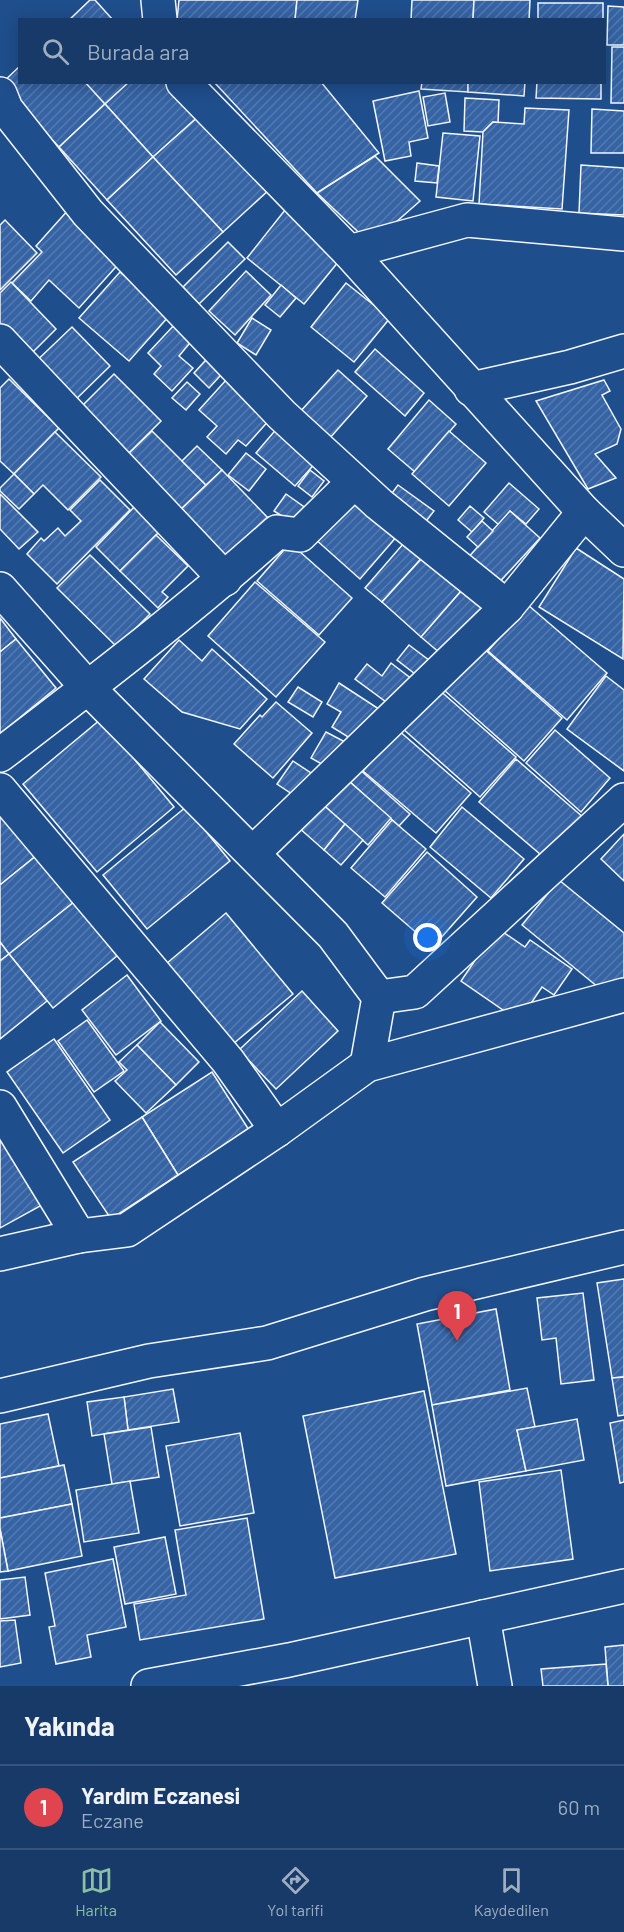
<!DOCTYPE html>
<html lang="tr">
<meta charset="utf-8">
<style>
body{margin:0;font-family:Barlow,sans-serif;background:#244571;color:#f1f3f6}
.you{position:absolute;left:428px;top:938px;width:21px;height:21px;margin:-15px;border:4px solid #fff;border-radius:50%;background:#1a73e8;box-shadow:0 0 0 9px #1a73e833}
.badge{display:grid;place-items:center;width:39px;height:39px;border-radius:50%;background:#8abfa5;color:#fff;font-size:20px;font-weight:700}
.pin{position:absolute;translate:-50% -50px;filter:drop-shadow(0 2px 3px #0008)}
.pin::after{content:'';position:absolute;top:32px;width:21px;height:18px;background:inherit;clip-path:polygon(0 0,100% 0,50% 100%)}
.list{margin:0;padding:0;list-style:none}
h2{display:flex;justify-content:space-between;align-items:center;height:78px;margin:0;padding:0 24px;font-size:26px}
h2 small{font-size:20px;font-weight:400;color:#9eadc0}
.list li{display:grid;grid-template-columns:39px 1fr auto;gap:18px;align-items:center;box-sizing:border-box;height:84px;padding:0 24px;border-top:2px solid #36547d}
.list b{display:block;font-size:22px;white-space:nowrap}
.list p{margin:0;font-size:20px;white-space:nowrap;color:#9eadc0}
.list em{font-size:20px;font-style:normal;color:#9eadc0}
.icon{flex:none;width:33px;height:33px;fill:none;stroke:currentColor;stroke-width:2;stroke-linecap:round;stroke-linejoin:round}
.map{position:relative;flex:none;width:624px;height:1686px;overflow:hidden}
.search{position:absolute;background:#173a69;box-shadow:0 3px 15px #0003;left:18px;right:18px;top:18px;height:66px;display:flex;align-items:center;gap:15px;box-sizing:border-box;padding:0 21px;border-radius:0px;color:#9eadc0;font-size:22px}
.sheet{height:162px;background:#173a69}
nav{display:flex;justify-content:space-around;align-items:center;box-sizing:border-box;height:84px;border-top:2px solid #36547d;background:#173a69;font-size:16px;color:#9eadc0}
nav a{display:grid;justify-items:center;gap:3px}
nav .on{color:#8abfa5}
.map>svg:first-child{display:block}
</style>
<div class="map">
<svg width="624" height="1686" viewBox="0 0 624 1686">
<defs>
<pattern id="building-hatch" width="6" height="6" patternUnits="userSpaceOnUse" patternTransform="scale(1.5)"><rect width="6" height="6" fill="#3563a3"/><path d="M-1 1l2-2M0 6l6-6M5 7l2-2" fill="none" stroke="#537ab1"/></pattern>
</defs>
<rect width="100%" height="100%" fill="#1f4e8c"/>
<g fill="url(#building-hatch)" stroke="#f2f6ff" stroke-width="1.5">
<polygon points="90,0 95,0 113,20 69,20"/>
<polygon points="179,0 297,0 295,20 177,20"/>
<polygon points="297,0 358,0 355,20 295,20"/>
<polygon points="412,0 474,0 473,20 411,20"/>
<polygon points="474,0 530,0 529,20 473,20"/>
<rect x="538" y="3" width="65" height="17"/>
<polygon points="608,6 624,7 624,45 607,45"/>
<polygon points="612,47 624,47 624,103 611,103"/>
<polygon points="20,66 20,82 85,82 105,104 59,147 0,85"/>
<polygon points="85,82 129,82 105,104"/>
<polygon points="129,82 171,82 200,115 153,157 105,104"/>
<polygon points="214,82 321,82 379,153 317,193"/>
<polygon points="422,82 468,82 468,92 421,89"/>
<polygon points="468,82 525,82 524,96 468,92"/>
<polygon points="537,82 601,82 601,99 536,98"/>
<polygon points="419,91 428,138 409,142 411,156 385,161 373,101"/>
<polygon points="445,93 450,122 428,126 423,97"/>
<polygon points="465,98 499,100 498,123 493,122 483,132 464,131"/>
<polygon points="105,104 153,157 107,200 59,147"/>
<polygon points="525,108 569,110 562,209 479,204 483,132 493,122 524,124"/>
<polygon points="592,109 624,111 624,153 591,153"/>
<polygon points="200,115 270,189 223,232 153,157"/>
<polygon points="443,133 480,136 473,201 436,197"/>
<polygon points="375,156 420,201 371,244 317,193"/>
<polygon points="153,157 223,232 176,275 107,200"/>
<polygon points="417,163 439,166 437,183 415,181"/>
<polygon points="581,165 624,168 624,215 579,213"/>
<polygon points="69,209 123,259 79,308 49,280 31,301 12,283 42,252 36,246"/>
<polygon points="285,210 343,256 304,304 247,258"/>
<polygon points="5,220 37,253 0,290 0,225"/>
<polygon points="228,242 245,259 199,304 183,287"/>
<polygon points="246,271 271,295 235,335 209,311"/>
<polygon points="120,272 169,316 129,361 79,318"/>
<polygon points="11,282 56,329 24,361 0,335 0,293"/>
<polygon points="346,283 390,318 354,362 311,327"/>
<polygon points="281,285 296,298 280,317 265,305"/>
<polygon points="252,318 271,330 256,355 237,343"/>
<polygon points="177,322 194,338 179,356 193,368 172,391 154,374 161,366 148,353"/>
<polygon points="72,327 110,366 67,408 29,368"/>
<polygon points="375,349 424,393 405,416 355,372"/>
<polygon points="214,351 230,365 209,388 194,373"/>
<polygon points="338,370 367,396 329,439 299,413"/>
<polygon points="114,374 161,421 122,460 75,413"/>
<polygon points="9,379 59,428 14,474 0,461 0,388"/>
<polygon points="227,379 271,418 246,446 238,440 226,454 207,437 217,426 199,410"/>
<polygon points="604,380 610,391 602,395 621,429 617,444 595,454 616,478 588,489 536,401"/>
<polygon points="187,382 200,394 186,410 172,398"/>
<polygon points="429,400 456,424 415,472 388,449"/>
<polygon points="279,426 318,460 295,486 256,453"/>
<polygon points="152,431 206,485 176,514 122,460"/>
<polygon points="449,431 486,463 449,506 412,474"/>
<polygon points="55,432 101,477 68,510 43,485 34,494 14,474"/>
<polygon points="197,446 222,470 206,485 182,461"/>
<polygon points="246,453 266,469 249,491 228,475"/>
<polygon points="222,470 268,518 221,562 176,514"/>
<polygon points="310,470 324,481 312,497 298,486"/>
<polygon points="14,474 34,494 19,509 0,491 0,488"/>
<polygon points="100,480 130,510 57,584 27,554 41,538 44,541 58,528 65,536 81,521 70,510"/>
<polygon points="509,483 539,509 526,524 510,511 499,525 484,512"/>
<polygon points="398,485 434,511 420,529 384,504"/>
<polygon points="0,494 38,532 19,549 0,529"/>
<polygon points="286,494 310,511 299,527 274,511"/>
<polygon points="352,494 398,535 360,579 314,538"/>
<polygon points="135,506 160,531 120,571 96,547"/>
<polygon points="470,506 484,518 472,532 458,520"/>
<polygon points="510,511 540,538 494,588 465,561"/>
<polygon points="482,521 493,531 478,547 467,537"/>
<polygon points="156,535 188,566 162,592 168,597 158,608 120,571"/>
<polygon points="410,536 427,552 382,602 365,588"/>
<polygon points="290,543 352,598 319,635 257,581"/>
<polygon points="576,548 624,579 623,659 539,607"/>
<polygon points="90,555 150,614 117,647 57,588"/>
<polygon points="423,557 462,590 421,637 382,602"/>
<polygon points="255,582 325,642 276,697 208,636"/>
<polygon points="462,590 494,605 447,659 421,637"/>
<polygon points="528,605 607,673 567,720 488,651"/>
<polygon points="0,618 16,639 0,652"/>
<polygon points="16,639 56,688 0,734 0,652"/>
<polygon points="179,640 202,661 212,649 267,699 240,729 182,712 144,679"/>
<polygon points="409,645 430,661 419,677 397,660"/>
<polygon points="482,647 562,718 524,761 444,690"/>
<polygon points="391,663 417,683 397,710 355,679 367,664 382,676"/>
<polygon points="606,676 624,690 624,771 567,729"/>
<polygon points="339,683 382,711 361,745 332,727 341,712 327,704"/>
<polygon points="298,687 322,702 313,717 288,702"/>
<polygon points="437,688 516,757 480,797 402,728"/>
<polygon points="276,702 312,733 273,778 234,744 260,715 262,717"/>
<polygon points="101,719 174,807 97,872 23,784"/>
<polygon points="398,730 471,793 436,833 363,771"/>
<polygon points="555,730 610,778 581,812 526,763"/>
<polygon points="326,732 351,745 336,772 311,758"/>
<polygon points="516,759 584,818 547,860 479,802"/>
<polygon points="293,761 314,775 298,798 277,784"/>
<polygon points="358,768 410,814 399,826 348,780"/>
<polygon points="343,776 391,818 368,845 320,802"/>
<polygon points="320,802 345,824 324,850 298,827"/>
<polygon points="186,807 230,861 147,929 103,875"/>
<polygon points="462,807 524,859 491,898 430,847"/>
<polygon points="0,813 37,855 0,885"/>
<polygon points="392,820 426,849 385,897 351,868"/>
<polygon points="345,824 363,840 341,865 324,850"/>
<polygon points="624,834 624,881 601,859"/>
<polygon points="427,852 477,897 433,947 382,903"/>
<polygon points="37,855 74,902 9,954 0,942 0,885"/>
<polygon points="559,880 624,933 624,977 609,996 522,925"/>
<polygon points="74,902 117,956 53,1008 9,954"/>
<polygon points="226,913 293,994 233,1044 166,964"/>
<polygon points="497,928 525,947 530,940 572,969 554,995 542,987 519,1021 461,981"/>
<polygon points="0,942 9,954 0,961"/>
<polygon points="9,954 47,1001 0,1039 0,961"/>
<polygon points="127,975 161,1021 116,1055 82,1010"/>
<polygon points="302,991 338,1031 276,1089 239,1050"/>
<polygon points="87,1020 124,1071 94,1092 58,1041"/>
<polygon points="160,1022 199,1062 176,1085 137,1045"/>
<polygon points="54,1039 110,1120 63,1153 7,1072"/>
<polygon points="137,1045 176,1085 146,1113 115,1081 127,1070 119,1062"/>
<polygon points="212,1072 249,1130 178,1175 142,1117"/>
<polygon points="142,1117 178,1175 111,1219 73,1162"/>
<polygon points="0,1128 42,1205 0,1228"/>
<polygon points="624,1279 624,1377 612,1378 597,1283"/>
<polygon points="583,1293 594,1380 561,1384 556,1338 542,1340 537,1298"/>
<polygon points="496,1309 510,1390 432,1405 417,1324"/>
<polygon points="624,1377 624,1415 618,1416 612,1378"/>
<polygon points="527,1388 535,1427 517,1430 526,1471 446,1486 432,1405"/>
<polygon points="173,1389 179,1422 128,1430 124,1397"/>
<polygon points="424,1391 456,1554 335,1578 303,1416"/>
<polygon points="124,1397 128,1430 92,1436 87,1402"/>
<polygon points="48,1414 59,1466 0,1478 0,1424"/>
<polygon points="577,1419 584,1460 526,1471 517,1430"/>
<polygon points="624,1420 624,1482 620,1483 610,1423"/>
<polygon points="151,1427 159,1477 112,1484 104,1434"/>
<polygon points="240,1433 254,1513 180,1526 166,1446"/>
<polygon points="64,1465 72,1504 0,1518 0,1478"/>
<polygon points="561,1470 573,1559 490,1571 479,1482"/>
<polygon points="130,1481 139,1533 84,1542 76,1490"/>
<polygon points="72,1504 82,1556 8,1571 0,1529 0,1518"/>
<polygon points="247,1518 264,1619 140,1640 134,1604 186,1595 175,1530"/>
<polygon points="0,1529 8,1571 0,1572"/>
<polygon points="165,1537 176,1594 125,1604 114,1547"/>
<polygon points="113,1559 126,1627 87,1635 91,1657 56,1664 49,1627 55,1626 45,1573"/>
<polygon points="25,1577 30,1615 0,1619 0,1580"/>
<polygon points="15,1620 21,1663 0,1667 0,1621"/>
<polygon points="624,1645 624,1686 608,1686 605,1647"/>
<polygon points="606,1664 608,1686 543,1686 541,1669"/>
</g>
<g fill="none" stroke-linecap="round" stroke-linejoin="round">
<defs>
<g id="minor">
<polyline points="158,0 160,20"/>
<polyline points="183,82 349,252 584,512 624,550"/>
<polyline points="0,94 6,109 88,213 282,415 379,504 507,607"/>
<polyline points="349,252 467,220 624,234"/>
<polyline points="0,341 225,579"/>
<polyline points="471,389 570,367 624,351"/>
<polyline points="0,589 88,688 333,935 379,997 367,1065"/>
<path d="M0,755c94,-72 189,-144 277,-223l23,3 54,-53"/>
<polyline points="0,790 228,1061 277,1130"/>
<polyline points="253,853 507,607 584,512"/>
<polyline points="379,997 415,992 624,800"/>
<polyline points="0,1107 79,1236"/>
<polyline points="0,1254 79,1236 127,1230 277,1130 367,1065 624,995"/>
<polyline points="0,1396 149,1361 267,1343 425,1294 624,1247"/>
<polyline points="483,1617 495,1686"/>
<polyline points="148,1686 289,1660 624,1586"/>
</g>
</defs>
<use href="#minor" stroke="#f2f6ff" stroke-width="36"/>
<use href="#minor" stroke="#1f4e8c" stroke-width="33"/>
</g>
</svg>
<div class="you"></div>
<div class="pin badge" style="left:457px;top:1341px;background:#e0444e">1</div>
<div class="search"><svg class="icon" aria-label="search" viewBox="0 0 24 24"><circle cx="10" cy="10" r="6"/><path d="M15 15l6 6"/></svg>Burada ara</div>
</div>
<section class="sheet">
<h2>Yakında<small></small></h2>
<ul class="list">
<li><span class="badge" style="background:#e0444e">1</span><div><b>Yardım Eczanesi</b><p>Eczane</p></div><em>60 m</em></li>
</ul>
</section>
<nav>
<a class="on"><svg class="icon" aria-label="map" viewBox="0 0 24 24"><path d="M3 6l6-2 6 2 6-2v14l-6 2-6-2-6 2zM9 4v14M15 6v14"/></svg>Harita</a>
<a><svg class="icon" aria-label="directions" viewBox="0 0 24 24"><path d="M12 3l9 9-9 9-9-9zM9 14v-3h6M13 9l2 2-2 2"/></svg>Yol tarifi</a>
<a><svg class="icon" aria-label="saved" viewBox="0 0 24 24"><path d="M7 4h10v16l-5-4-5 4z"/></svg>Kaydedilen</a>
</nav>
